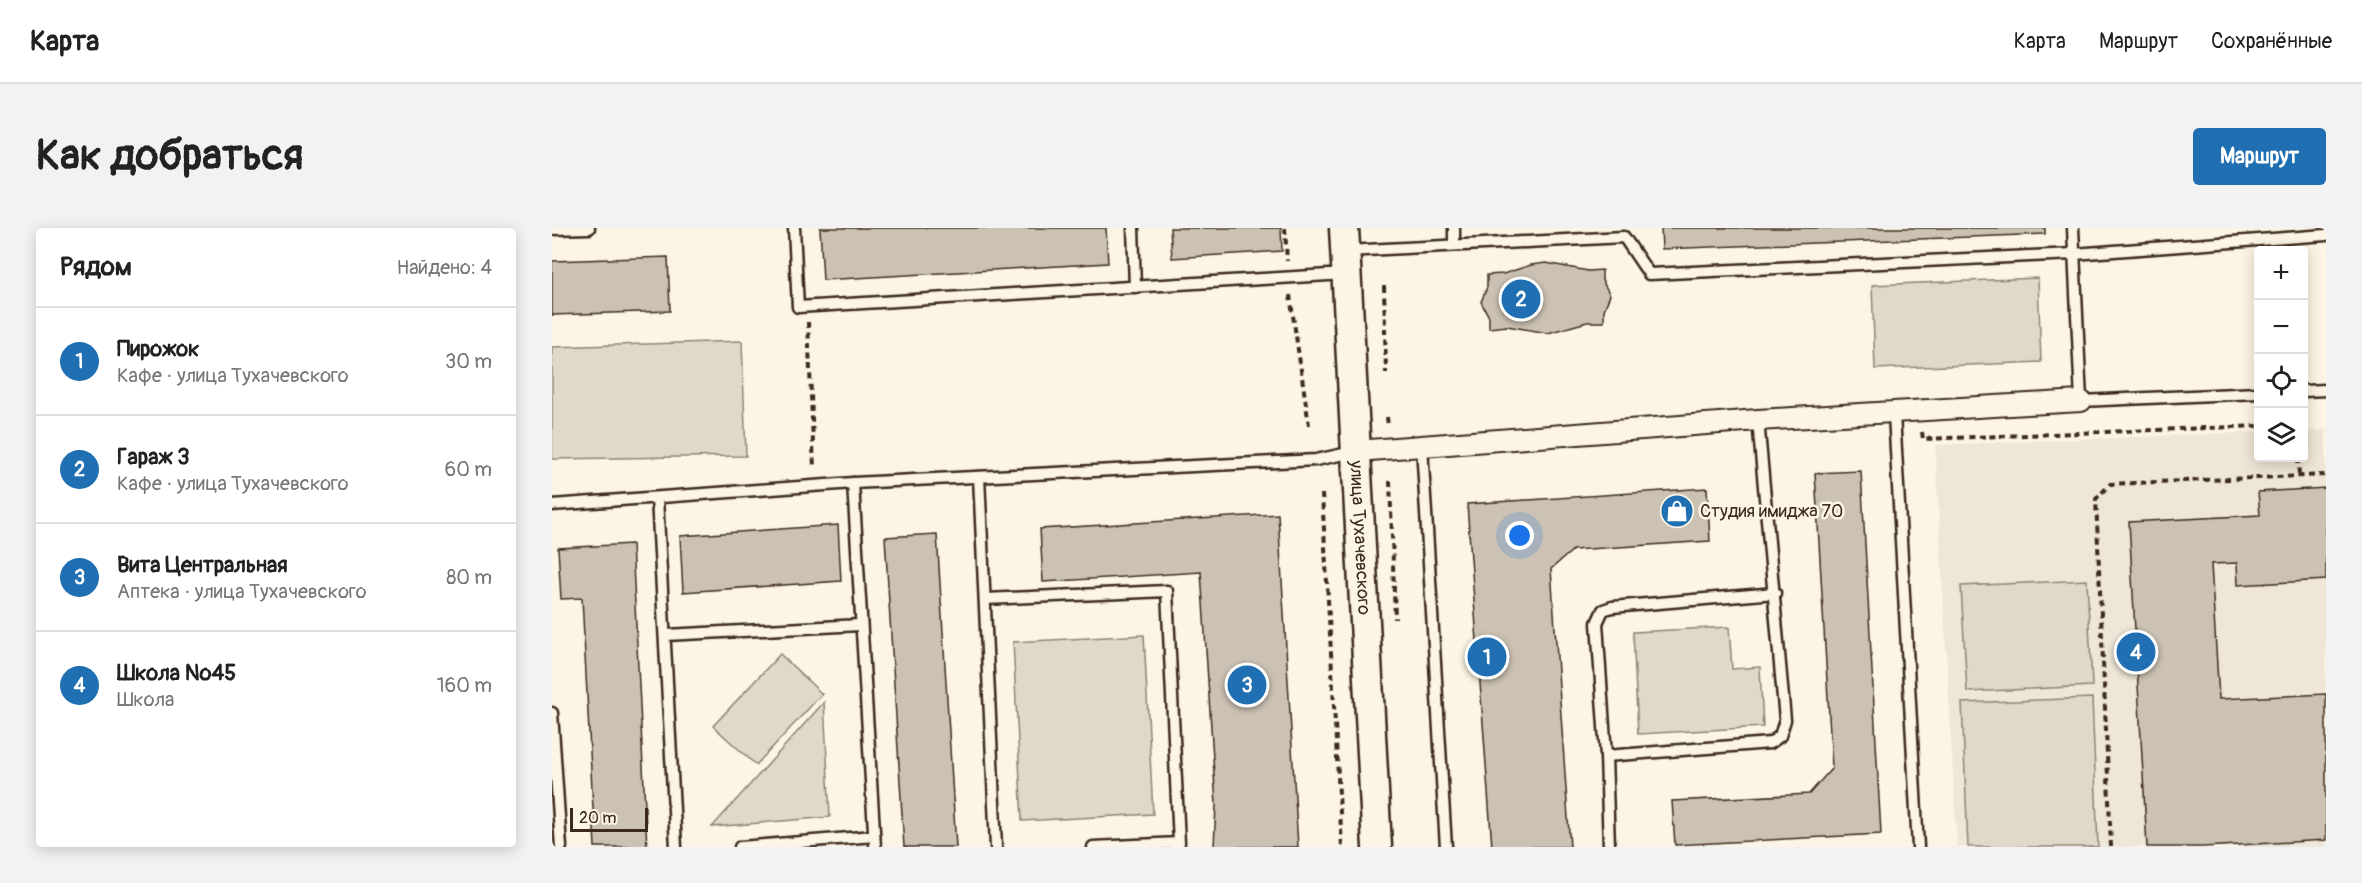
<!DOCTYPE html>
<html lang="ru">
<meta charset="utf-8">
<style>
body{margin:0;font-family:Pangolin,sans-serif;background:#f2f2f2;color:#222}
.controls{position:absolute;right:18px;top:18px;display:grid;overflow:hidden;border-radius:6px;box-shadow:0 3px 15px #0003}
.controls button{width:54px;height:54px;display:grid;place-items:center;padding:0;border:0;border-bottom:2px solid #e0e0e0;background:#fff;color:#222;font:30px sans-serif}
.scale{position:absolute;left:18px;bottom:15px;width:78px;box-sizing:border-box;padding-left:6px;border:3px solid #3b2a1e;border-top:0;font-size:16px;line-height:21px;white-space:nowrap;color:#3b2a1e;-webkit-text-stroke:4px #fcf5e5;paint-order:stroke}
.you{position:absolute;left:968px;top:308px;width:21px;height:21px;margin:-15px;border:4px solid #fff;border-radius:50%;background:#1a73e8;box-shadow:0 0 0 9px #1a73e833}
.badge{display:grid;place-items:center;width:39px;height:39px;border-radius:50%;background:#1f6fb2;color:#fff;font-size:20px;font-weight:700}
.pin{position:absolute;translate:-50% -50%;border:3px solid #fff;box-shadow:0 2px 6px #0006}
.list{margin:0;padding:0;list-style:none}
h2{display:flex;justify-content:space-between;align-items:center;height:78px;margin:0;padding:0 24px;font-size:26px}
h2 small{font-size:20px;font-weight:400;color:#767676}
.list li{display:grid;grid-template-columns:39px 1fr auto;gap:18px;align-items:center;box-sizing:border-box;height:108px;padding:0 24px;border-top:2px solid #e0e0e0}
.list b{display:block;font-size:22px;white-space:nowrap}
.list p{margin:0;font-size:20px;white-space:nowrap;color:#767676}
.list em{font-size:20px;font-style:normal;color:#767676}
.icon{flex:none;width:33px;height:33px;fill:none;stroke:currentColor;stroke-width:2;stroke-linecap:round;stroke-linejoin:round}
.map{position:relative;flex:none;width:1774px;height:619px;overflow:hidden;border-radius:6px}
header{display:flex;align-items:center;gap:36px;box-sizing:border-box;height:84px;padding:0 30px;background:#fff;border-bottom:2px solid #e0e0e0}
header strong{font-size:28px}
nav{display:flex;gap:33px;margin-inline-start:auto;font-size:21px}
.intro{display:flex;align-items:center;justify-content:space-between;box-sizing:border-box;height:144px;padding:0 36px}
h1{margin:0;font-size:42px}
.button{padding:15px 27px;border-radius:6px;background:#1f6fb2;color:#fff;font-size:21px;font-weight:700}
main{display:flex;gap:36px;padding:0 36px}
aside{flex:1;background:#fff;border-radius:6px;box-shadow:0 3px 15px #0003}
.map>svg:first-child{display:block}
</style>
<header>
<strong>Карта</strong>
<nav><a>Карта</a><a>Маршрут</a><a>Сохранённые</a></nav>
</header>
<div class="intro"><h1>Как добраться</h1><a class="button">Маршрут</a></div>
<main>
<aside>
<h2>Рядом<small>Найдено: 4</small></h2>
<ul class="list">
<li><span class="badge">1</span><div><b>Пирожок</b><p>Кафе · улица Тухачевского</p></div><em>30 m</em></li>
<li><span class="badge">2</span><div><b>Гараж 3</b><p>Кафе · улица Тухачевского</p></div><em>60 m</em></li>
<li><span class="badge">3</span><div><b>Вита Центральная</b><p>Аптека · улица Тухачевского</p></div><em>80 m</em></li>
<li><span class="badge">4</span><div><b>Школа №45</b><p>Школа</p></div><em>160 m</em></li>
</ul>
</aside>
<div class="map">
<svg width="1774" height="619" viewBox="0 0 1774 619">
<rect width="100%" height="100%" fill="#fcf5e5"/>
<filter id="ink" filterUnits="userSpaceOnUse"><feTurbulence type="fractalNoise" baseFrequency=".0167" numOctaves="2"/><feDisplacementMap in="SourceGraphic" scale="12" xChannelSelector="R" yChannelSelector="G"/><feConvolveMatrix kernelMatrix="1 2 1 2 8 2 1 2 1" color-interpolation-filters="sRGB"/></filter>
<g filter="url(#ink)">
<polygon fill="#eee6d6" points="1774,202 1774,619 1405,619 1383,217 1706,204 1706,230 1752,230 1752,203"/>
<g fill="#e0d8c8" stroke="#8e8173" stroke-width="1.5">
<polygon points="1486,50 1489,134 1323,141 1320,57"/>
<polygon points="190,113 194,228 0,231 0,119"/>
<polygon points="1535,352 1540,458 1415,464 1409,358"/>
<polygon points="1177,399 1180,441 1208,439 1211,499 1086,506 1081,404"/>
<polygon points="592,407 601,586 470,593 461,414"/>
<polygon points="228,426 270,466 204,537 161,498"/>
<polygon points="1540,470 1546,619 1416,619 1410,475"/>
<polygon points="272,474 278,589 160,599"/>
</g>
<g fill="#ccc2b3" stroke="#3b2a1e" stroke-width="1.5">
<polygon points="268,0 554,0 556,35 271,52"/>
<polygon points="618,0 729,0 730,23 620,30"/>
<polygon points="1109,0 1493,0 1493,6 1110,21"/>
<polygon points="116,29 118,83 0,87 0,33"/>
<polygon points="994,35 1036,43 1050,42 1050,52 1058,67 1052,82 1052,94 1035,94 996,105 955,98 937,100 937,89 929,74 935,59 935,47 951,46 979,37"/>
<polygon points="1309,243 1329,606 1123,617 1120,573 1257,566 1280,540 1263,245"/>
<polygon points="1155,260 1158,313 1021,322 999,341 1018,619 940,619 915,276"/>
<polygon points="1774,260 1774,352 1686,357 1685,335 1659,336 1667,471 1774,466 1774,612 1651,619 1595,619 1577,294 1708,287 1706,264"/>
<polygon points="726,286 746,619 662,619 664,577 649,344 491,354 488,301"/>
<polygon points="286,297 289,353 131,364 128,308"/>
<polygon points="385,306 404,619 352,619 333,309"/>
<polygon points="80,316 95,619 43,619 30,370 9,371 6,320"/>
</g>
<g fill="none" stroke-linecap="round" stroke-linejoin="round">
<defs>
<g id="service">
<polyline points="242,0 246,79 793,46"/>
<polyline points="581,0 583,59"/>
<polyline points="902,0 902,16"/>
<polyline points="1521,0 1529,173 1706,165"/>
<polyline points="0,1 37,0"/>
<polyline points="794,23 1072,9 1097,46 1522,26 1774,7"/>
<polyline points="1752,163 1774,162"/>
<polyline points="1342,186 1366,619"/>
<polyline points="870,218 894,619"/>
<polyline points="427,249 444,619"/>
<polyline points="301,255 323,619"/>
<polyline points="105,270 124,619"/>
<polyline points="0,277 301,255 764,232 801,224"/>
<polyline points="433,371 615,363 627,615 541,619"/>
<polyline points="114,407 308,397"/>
<polyline points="0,485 9,619"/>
<polyline points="1054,528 1045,395 1051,382 1060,379 1223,365"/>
<polyline points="188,619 322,608"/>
<polyline points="1057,619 1054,528 1218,515 1228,508 1233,492 1206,192"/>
</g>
<polyline id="minor" points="805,223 1206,192 1529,173"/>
<g id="secondary">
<path id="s1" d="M792,0l33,619"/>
</g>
</defs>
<use href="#service" stroke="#3b2a1e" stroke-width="15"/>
<use href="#minor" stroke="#3b2a1e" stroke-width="24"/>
<use href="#secondary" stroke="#3b2a1e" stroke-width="33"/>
<g stroke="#3b2a1e" stroke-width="4" stroke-dasharray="6 4.5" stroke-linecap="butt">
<polyline points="733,0 735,33"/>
<polyline points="832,58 834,145"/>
<polyline points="738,67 757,197"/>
<polyline points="256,94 262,240"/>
<polyline points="835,189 836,198"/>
<polyline points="1370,204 1371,211 1706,198"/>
<polyline points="1746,230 1747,248"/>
<polyline points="838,253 843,391"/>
<polyline points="770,266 790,619"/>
<polyline points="1559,619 1544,271 1558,256 1774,247"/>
</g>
<use href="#service" stroke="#fcf5e5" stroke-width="10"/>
<use href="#minor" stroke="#fcf5e5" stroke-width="20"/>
<use href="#secondary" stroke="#fcf5e5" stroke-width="28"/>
</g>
</g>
<defs>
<symbol id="shop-disc" viewBox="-11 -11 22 22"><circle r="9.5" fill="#1f6fb2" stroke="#fcf5e5"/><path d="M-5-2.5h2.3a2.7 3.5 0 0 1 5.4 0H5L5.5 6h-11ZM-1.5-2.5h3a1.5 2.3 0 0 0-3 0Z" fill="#fff"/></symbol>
</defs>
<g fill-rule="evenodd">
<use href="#shop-disc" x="1106" y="264" width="38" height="38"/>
</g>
<g text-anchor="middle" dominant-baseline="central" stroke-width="5" stroke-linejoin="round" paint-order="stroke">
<g font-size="18" fill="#3b2a1e" stroke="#fcf5e5" text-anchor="start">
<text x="1148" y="283">Студия имиджа 70</text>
</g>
<g font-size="18" fill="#3b2a1e" stroke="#fcf5e5">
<text stroke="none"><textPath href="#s1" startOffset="310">улица Тухачевского</textPath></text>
</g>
</g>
</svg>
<div class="controls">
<button>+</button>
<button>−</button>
<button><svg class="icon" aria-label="locate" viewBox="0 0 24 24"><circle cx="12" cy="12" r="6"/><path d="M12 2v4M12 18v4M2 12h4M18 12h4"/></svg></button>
<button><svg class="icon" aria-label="layers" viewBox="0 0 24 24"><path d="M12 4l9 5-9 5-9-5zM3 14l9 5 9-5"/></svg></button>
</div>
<div class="scale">20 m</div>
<div class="you"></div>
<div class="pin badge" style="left:935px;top:429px">1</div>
<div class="pin badge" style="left:969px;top:71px">2</div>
<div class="pin badge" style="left:695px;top:457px">3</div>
<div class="pin badge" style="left:1584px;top:424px">4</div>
</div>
</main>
